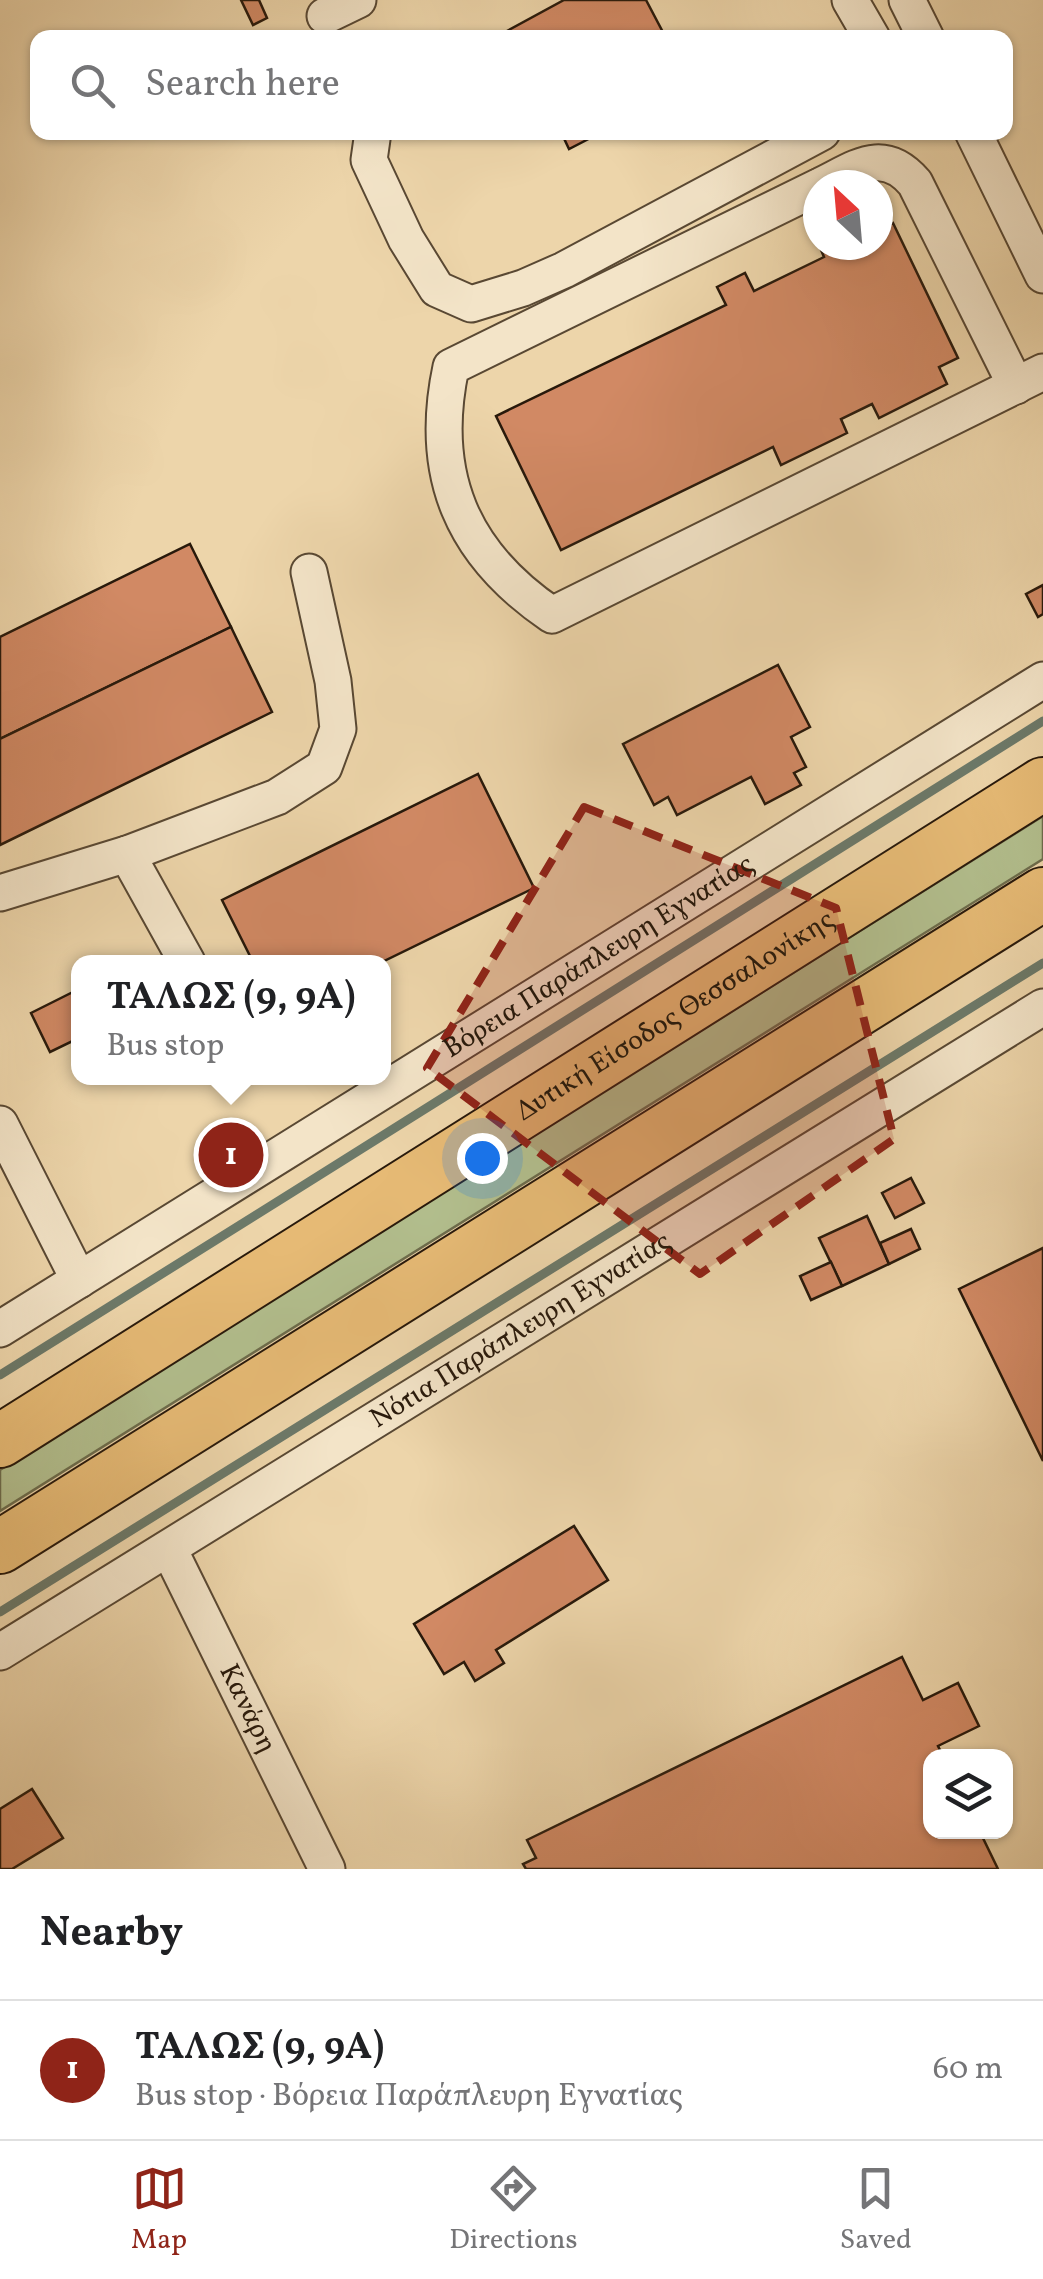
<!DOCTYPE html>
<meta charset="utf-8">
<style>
body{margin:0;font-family:Vollkorn,serif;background:#f6f6f6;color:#202124}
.controls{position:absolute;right:30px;bottom:30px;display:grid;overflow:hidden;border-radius:20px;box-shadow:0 2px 8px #0004}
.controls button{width:90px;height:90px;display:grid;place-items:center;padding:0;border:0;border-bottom:2px solid #e0e0e0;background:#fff;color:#202124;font:50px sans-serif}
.compass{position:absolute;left:803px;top:170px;width:90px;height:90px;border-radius:50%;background:#fff;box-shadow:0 2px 8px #0004;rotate:334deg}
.you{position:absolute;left:482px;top:1158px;width:35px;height:35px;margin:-25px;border:8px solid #fff;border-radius:50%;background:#1a73e8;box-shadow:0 0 0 15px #1a73e833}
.badge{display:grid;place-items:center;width:65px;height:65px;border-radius:50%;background:#8f2418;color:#fff;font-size:32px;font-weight:700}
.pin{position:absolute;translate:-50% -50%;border:5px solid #fff;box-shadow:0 2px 10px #0006}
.popup{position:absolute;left:71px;top:955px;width:320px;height:130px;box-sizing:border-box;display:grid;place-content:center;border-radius:20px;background:#fff;filter:drop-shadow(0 2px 8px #0005);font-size:32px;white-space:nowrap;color:#757577}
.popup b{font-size:38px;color:#202124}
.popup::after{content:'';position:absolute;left:50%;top:100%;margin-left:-20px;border:20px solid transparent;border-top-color:#fff}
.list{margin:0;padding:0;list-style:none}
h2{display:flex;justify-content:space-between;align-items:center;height:130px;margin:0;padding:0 40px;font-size:42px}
h2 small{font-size:32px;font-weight:400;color:#757577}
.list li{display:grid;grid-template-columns:65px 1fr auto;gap:30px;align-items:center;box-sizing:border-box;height:140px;padding:0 40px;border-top:2px solid #e0e0e0}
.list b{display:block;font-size:38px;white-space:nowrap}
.list p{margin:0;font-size:32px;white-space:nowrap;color:#757577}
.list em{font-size:32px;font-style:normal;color:#757577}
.icon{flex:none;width:55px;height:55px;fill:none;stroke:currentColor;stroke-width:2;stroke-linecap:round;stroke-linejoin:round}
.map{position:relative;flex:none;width:1043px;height:1869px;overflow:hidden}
.search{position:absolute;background:#fff;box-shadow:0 2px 8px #0004;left:30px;right:30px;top:30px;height:110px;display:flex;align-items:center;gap:25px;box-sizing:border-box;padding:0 35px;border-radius:20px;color:#757577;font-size:38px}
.sheet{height:270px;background:#fff}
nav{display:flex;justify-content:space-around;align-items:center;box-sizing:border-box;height:140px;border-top:2px solid #e0e0e0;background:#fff;font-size:28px;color:#757577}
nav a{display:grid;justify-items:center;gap:5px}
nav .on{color:#8f2418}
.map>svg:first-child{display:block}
</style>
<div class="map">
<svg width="1043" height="1869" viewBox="0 0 1043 1869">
<rect width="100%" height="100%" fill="#edd5aa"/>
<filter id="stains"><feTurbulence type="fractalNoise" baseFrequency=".002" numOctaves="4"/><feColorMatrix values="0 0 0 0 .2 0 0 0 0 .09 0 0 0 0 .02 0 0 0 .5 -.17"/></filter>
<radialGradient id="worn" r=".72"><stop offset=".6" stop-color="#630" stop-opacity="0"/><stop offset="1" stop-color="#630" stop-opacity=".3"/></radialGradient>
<polygon fill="#b2be8d" stroke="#6d6c4c" stroke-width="2.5" points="1043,816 1043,859 0,1511 0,1470"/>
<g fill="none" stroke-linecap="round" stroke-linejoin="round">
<g stroke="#6c7969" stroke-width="9">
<path d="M0,1375c349,-216 694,-439 1043,-654"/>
<polyline points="0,1612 1043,963"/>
</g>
</g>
<g fill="#d18964" stroke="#28190b" stroke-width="2.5">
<polygon points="241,0 259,0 267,18 253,25"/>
<polygon points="564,0 646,0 666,38 494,38"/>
<polygon points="561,132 602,132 569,149"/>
<polygon points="893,223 958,358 939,367 947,384 879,418 872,404 841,419 847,433 781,465 773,447 561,550 496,416 726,305 717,287 745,273 754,291 824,257 819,245 878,245 878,231"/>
<polygon points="190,544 231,627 0,739 0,637"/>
<polygon points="1043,585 1043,614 1038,617 1026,594"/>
<polygon points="231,627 272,712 0,845 0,739"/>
<polygon points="778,665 810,727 791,737 806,767 794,773 801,785 765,804 751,777 677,815 668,797 654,805 623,744"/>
<polygon points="478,774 534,888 382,962 253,962 222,900"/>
<polygon points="79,989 79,1038 50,1052 31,1013"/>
<polygon points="911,1178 924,1203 895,1218 882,1193"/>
<polygon points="867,1216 889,1264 842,1286 819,1238"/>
<polygon points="911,1229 920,1249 889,1264 880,1243"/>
<polygon points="1043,1248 1043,1461 959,1289"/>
<polygon points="831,1262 842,1286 811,1300 800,1276"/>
<polygon points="574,1526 608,1580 496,1650 504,1663 475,1681 464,1662 444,1674 414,1624"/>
<polygon points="902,1657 923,1700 958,1683 979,1726 938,1746 943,1756 930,1756 930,1832 980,1832 998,1869 526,1869 523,1864 536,1858 527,1840"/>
<polygon points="32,1789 63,1838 12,1869 0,1869 0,1809"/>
</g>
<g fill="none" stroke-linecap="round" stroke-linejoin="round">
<defs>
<g id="minor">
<polyline points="850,0 872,38"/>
<polyline points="907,0 926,38"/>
<polyline points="325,16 358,0"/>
<polyline points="373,132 369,160 406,239 437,289 471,304 523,288 564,270 822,132"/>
<polyline points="973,132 1043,275"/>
<path d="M822,185c35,-17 61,-39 93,-2l101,203"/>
<path d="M818,187l-367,180c-23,108 11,187 101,248l491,-243"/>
<polyline points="127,854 187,962"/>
<polyline points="0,893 127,854 277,797 324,767 338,729 333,681 309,572"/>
<polyline points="0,1124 79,1280"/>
<path id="s1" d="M0,1329l1043,-649"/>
<path id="s2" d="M169,1549l158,320"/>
<path id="s3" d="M0,1652l1043,-645"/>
</g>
<g id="highway">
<path id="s4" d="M0,1441l1043,-657"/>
<polyline points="0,1547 1043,894"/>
</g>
</defs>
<use href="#minor" stroke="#594833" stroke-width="39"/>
<use href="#highway" stroke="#28190b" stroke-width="56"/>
<use href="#minor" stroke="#f3e4c8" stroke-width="35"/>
<use href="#highway" stroke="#e6ba75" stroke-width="52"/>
</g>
<path fill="#8f2418" fill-opacity="0.2" stroke="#8f2418" stroke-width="8" stroke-dasharray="20 12" stroke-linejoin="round" d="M584,807l252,101 58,231 -194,135 -273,-206z"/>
<g text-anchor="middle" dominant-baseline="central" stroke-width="8" stroke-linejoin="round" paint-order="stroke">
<g font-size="28" fill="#28190b" stroke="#f3e4c8">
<text stroke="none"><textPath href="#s1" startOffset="705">Βόρεια Παράπλευρη Εγνατίας</textPath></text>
<text stroke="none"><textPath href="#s4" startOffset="798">Δυτική Είσοδος Θεσσαλονίκης</textPath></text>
<text stroke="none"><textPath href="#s3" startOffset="612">Νότια Παράπλευρη Εγνατίας</textPath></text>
<text stroke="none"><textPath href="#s2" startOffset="178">Κανάρη</textPath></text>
</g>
</g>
<rect width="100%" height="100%" filter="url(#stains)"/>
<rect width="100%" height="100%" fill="url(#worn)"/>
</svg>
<div class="controls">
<button><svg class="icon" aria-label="layers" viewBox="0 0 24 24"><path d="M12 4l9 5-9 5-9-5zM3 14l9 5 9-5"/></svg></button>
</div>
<svg class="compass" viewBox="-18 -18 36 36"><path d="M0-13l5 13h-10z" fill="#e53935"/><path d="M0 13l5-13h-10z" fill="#757577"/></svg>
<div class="you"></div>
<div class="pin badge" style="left:231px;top:1155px">1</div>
<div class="popup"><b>ΤΑΛΩΣ (9, 9Α)</b>Bus stop</div>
<div class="search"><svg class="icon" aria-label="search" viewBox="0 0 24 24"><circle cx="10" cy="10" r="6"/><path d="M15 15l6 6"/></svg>Search here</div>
</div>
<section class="sheet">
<h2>Nearby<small></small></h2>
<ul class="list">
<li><span class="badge">1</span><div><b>ΤΑΛΩΣ (9, 9Α)</b><p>Bus stop · Βόρεια Παράπλευρη Εγνατίας</p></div><em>60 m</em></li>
</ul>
</section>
<nav>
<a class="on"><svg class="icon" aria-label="map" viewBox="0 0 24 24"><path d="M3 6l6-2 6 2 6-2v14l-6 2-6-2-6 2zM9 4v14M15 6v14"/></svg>Map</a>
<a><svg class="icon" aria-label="directions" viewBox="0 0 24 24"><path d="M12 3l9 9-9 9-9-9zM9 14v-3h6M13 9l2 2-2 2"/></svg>Directions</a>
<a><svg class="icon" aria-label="saved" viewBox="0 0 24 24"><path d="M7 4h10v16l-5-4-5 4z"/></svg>Saved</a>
</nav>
